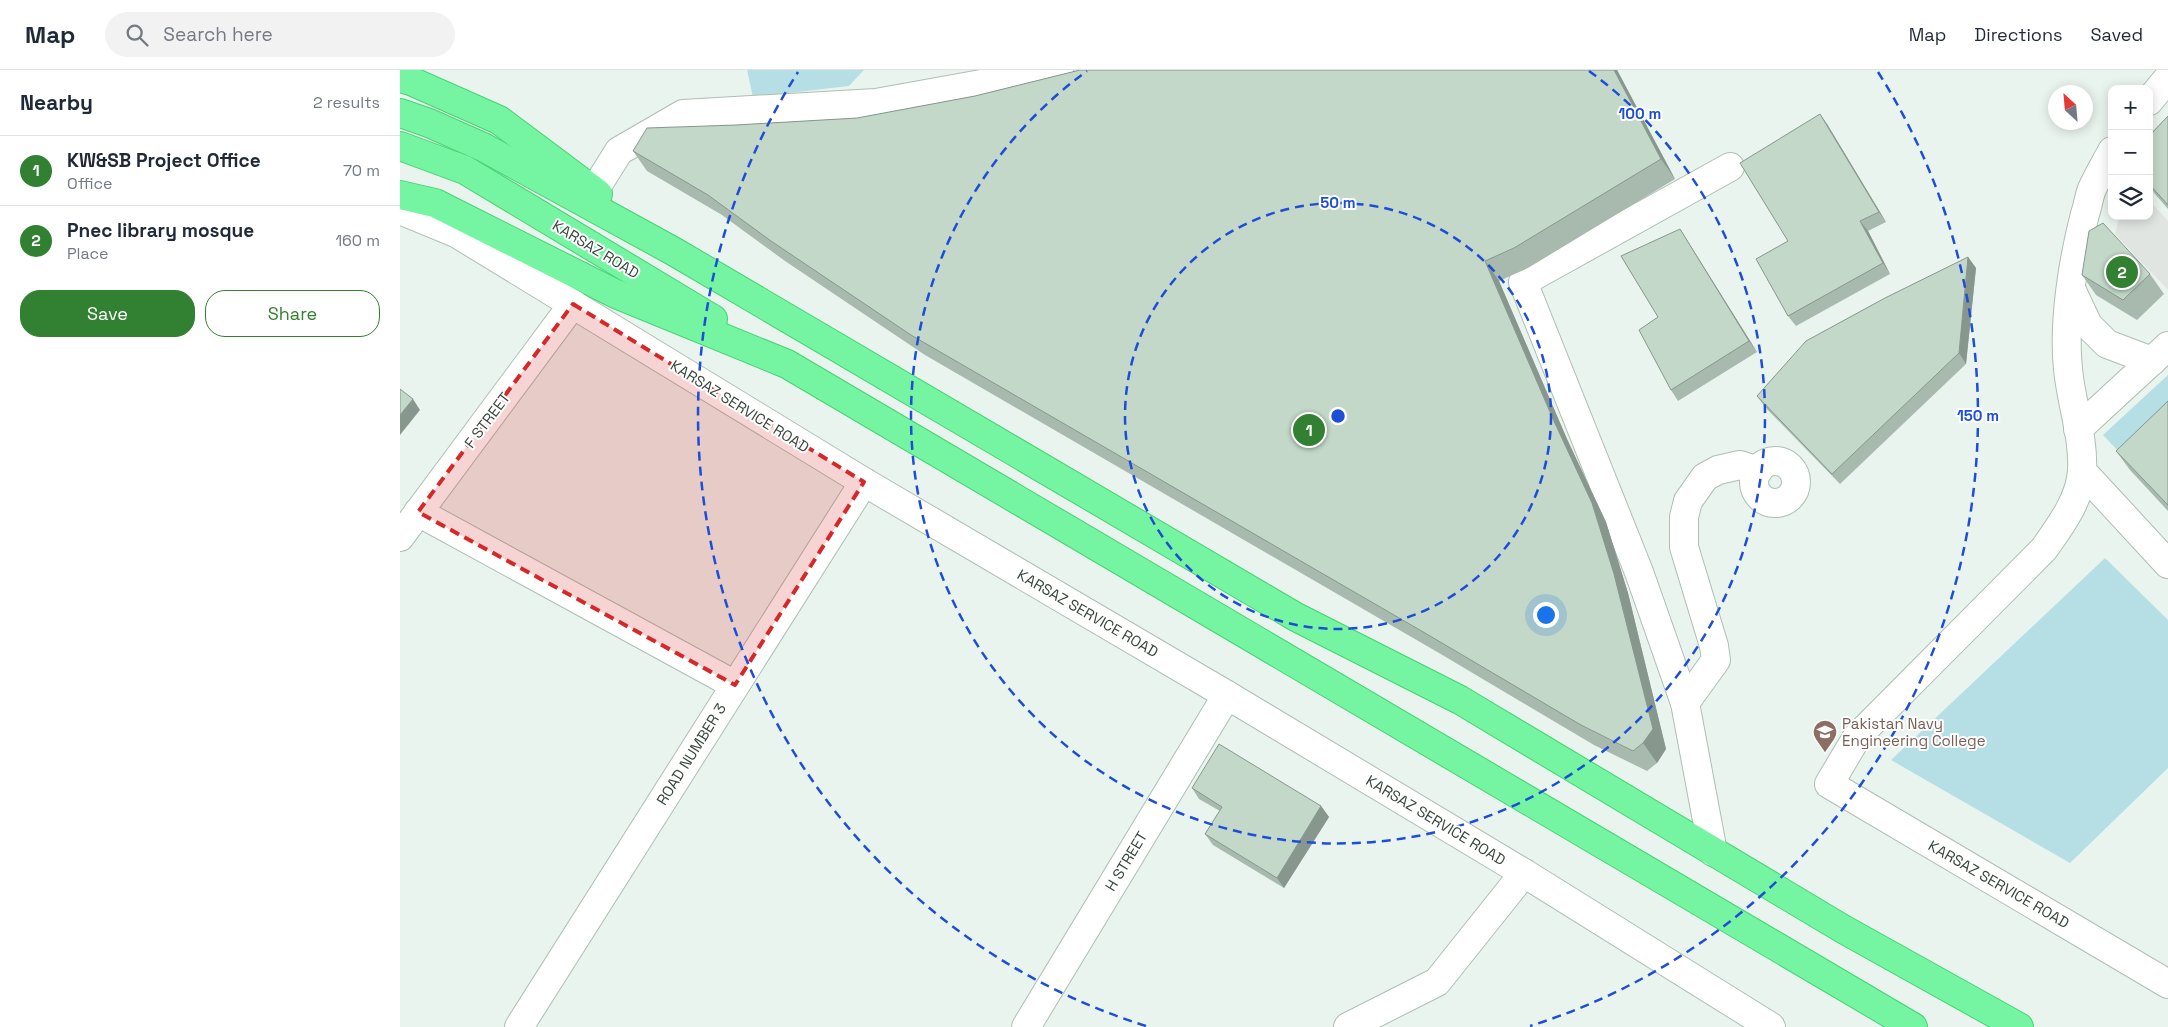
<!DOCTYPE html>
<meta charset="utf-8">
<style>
body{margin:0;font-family:"Space Grotesk",sans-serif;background:#f2f2f3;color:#1f2937}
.controls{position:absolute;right:15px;top:15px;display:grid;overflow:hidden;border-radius:10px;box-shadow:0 2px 12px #0003}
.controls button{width:45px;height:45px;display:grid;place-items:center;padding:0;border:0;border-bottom:1px solid #e0e1e3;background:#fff;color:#1f2937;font:25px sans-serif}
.compass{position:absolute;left:1648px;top:15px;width:45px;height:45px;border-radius:50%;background:#fff;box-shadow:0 2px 12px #0003;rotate:334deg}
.you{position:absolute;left:1145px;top:544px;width:18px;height:18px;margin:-12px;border:4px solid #fff;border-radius:50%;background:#1a73e8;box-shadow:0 0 0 8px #1a73e833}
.badge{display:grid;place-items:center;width:32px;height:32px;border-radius:50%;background:#328031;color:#fff;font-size:16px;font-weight:700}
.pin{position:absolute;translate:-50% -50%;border:2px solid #fff;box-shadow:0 1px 5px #0006}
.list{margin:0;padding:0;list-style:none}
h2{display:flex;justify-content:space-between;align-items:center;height:65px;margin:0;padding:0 20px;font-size:21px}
h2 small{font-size:16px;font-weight:400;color:#747a83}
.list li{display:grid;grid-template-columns:32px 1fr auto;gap:15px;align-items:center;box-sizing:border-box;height:70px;padding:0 20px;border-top:1px solid #e0e1e3}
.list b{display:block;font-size:19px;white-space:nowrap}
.list p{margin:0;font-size:16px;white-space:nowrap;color:#747a83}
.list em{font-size:16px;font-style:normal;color:#747a83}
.actions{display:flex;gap:10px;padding:15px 20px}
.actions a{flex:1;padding:11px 0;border:1px solid #328031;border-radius:20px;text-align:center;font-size:18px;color:#328031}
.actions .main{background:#328031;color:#fff}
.icon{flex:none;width:28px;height:28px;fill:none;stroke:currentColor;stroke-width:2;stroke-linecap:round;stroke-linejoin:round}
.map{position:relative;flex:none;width:1768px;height:957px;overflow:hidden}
header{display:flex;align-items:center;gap:30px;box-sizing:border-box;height:70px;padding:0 25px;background:#fff;border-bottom:1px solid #e0e1e3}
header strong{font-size:24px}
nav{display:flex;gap:28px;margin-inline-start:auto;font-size:18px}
.search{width:350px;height:45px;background:#f2f2f3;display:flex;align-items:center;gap:12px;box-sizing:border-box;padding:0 18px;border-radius:28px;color:#747a83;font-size:19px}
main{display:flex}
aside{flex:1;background:#fff}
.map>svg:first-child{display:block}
</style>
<header>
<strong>Map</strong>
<div class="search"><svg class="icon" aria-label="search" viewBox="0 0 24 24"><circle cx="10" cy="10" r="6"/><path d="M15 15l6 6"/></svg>Search here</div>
<nav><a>Map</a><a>Directions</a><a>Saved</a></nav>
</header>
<main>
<aside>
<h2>Nearby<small>2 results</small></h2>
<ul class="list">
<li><span class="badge">1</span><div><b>KW&amp;SB Project Office</b><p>Office</p></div><em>70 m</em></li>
<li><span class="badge">2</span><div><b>Pnec library mosque</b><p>Place</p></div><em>160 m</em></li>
</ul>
<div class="actions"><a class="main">Save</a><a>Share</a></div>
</aside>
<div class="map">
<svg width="1768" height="957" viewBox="0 0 1768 957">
<rect width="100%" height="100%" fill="#eaf4ee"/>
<g fill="#b6dee5">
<polygon points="347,0 464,0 449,16 353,27"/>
<polygon points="1768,305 1768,345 1723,386 1703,365"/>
<polygon points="1705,488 1768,550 1768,698 1670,793 1491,690"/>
</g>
<polygon fill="#e1e5e2" points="1749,130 1768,151 1768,220 1715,164 1720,146 1749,146"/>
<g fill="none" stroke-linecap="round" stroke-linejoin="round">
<defs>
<g id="minor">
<polyline points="1749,31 1768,8"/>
<path d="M1712,81c-7,13 -14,25 -20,38 -3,7 -4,17 -7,25 -12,46 -22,108 -17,155 3,33 16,68 14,102 -2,29 -22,55 -38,78l-187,188 -28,47 339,200"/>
<polyline points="194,121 219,81 283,44 476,33 659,0"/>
<polyline points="0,140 56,163 464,412 827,625 1124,803 1371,957"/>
<polyline points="1672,221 1688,255 1707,274 1752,291"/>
<polyline points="1678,359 1768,276"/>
<circle cx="1375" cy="412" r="21"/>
<polyline points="1682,401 1768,494"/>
<polyline points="18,442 335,615"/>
<polyline points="0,467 173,234"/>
<polyline points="1285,633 1316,590 1314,576 1284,477 1284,447 1288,431 1305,407 1318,400 1340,395 1358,401"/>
<polyline points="1313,782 1285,633 1239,502 1123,212 1330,97"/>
<polyline points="119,957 464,412"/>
<polyline points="626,957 827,625"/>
<polyline points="948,957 1037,912 1124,803"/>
</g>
<g id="highway">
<polyline points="0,8 11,11 99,50 198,124"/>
<polyline points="0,43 29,53 83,77 273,181 896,547 1060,630 1443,859 1619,957"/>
<polyline points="0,76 65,100 313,249"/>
<polyline points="0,125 35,133 216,224 387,294 1513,957"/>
</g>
</defs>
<use href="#minor" stroke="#adbfb3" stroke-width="30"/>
<use href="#highway" stroke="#45d372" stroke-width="30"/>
<use href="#minor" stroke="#fff" stroke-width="28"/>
<use href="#highway" stroke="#75f4a2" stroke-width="28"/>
</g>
<g fill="#a8baad">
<polygon points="680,0 1217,0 1275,109 1128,198 1099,211 1167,369 1206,452 1228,523 1266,679 1257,693 1247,701 1194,675 1039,583 525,285 385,191 322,145 247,101 233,81 336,55 457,48 575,26"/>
<polygon points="1768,46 1768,139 1755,124 1749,116 1749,66"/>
<polygon points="1427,54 1486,152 1468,161 1490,204 1396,256 1388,246 1388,171"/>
<polygon points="1280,159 1357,282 1278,331 1271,320"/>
<polygon points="1568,187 1576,198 1566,294 1440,414 1365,337 1357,326"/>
<polygon points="1750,204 1764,224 1737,250 1696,225 1682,205"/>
<polygon points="1768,331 1768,441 1730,400 1716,381"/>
<polygon points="792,718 921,736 929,747 884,818 813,775 805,764 820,741 799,729"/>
</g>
<g fill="#88978d">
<polygon points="1214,0 1217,0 1275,109 1261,89"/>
<polygon points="1420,44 1427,54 1486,152 1479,142"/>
<polygon points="1460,151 1468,161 1490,204 1483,193"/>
<polygon points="1280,159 1287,170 1357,282 1349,271"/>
<polygon points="1568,187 1576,198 1566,294 1559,283"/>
<polygon points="1085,191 1099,211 1167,369 1206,452 1228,523 1266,679 1257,693 1243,673 1153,349"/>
<polygon points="13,329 20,340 0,365 0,345"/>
<polygon points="921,736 929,747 884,818 877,808"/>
</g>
<g fill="#c3d8c9" stroke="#88978d">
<polygon points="680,0 1214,0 1261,89 1114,178 1085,191 1153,349 1192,433 1214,504 1253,659 1243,673 1233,681 1181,655 1025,563 511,265 371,171 308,125 233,81 247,58 336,55 457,48 575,26"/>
<polygon points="1420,44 1479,142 1460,151 1483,193 1388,246 1356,189 1388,171 1340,93"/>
<polygon points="1768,46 1768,135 1749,114 1749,66"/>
<polygon points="1703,153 1750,204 1723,230 1682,205 1689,161"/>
<polygon points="1280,159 1349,271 1271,320 1239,260 1258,247 1221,186"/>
<polygon points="1568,187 1559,283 1432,404 1357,326 1406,271 1485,228"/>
<polygon points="0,319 13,329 0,345"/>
<polygon points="1768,331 1768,435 1716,381"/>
<polygon points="819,674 921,736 877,808 805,764 822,737 792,718"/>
</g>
<path fill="#d62828" fill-opacity="0.2" stroke="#d62828" stroke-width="4" stroke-dasharray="10 6" stroke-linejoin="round" d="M173,234l291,178 -129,203 -317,-173z"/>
<g fill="none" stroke="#1d4ed8" stroke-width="2.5" stroke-dasharray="9 6">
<circle cx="938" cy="346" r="213"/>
<path d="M1189 1A427 427 0 1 1 687 1"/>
<path d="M746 956A640 640 0 0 1 398 2M1478 2A640 640 0 0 1 1130 956"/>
</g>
<defs>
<symbol id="university-pin" viewBox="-11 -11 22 30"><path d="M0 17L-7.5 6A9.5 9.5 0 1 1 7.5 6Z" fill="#8d6e63" stroke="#fff"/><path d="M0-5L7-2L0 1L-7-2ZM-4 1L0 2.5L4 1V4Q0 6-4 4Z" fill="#fff"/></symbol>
</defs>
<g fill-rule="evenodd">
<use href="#university-pin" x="1411" y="648" width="28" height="38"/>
</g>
<g text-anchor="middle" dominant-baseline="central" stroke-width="4" stroke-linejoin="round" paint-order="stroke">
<g font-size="15" fill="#38473d" stroke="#fff">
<text transform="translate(196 179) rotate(31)">KARSAZ ROAD</text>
<text transform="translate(340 336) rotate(32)">KARSAZ SERVICE ROAD</text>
<text transform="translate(87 350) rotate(-53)">F STREET</text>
<text transform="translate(688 543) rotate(30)">KARSAZ SERVICE ROAD</text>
<text transform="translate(291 684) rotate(-58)">ROAD NUMBER 3</text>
<text transform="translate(1036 750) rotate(31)">KARSAZ SERVICE ROAD</text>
<text transform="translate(726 791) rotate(-59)">H STREET</text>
<text transform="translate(1599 814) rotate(30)">KARSAZ SERVICE ROAD</text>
</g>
<g font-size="15" fill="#785e54" stroke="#fff" text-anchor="start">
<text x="1442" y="653">Pakistan Navy<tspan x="1442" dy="17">Engineering College</tspan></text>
</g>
</g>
<circle cx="938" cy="346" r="8" fill="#1d4ed8" stroke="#fff" stroke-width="2.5"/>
<g font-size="15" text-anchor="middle" font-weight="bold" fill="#1d4ed8" stroke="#fff" stroke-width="4" stroke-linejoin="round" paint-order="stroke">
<text x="1240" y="49">100 m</text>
<text x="938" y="138">50 m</text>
<text x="1578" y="351">150 m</text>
</g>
</svg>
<div class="controls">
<button>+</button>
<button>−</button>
<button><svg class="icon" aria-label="layers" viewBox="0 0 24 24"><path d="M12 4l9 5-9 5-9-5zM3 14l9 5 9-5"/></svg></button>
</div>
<svg class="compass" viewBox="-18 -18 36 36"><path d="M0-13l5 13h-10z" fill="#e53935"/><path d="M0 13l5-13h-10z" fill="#747a83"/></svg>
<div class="you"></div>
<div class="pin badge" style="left:909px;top:360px">1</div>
<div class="pin badge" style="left:1722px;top:202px">2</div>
</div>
</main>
